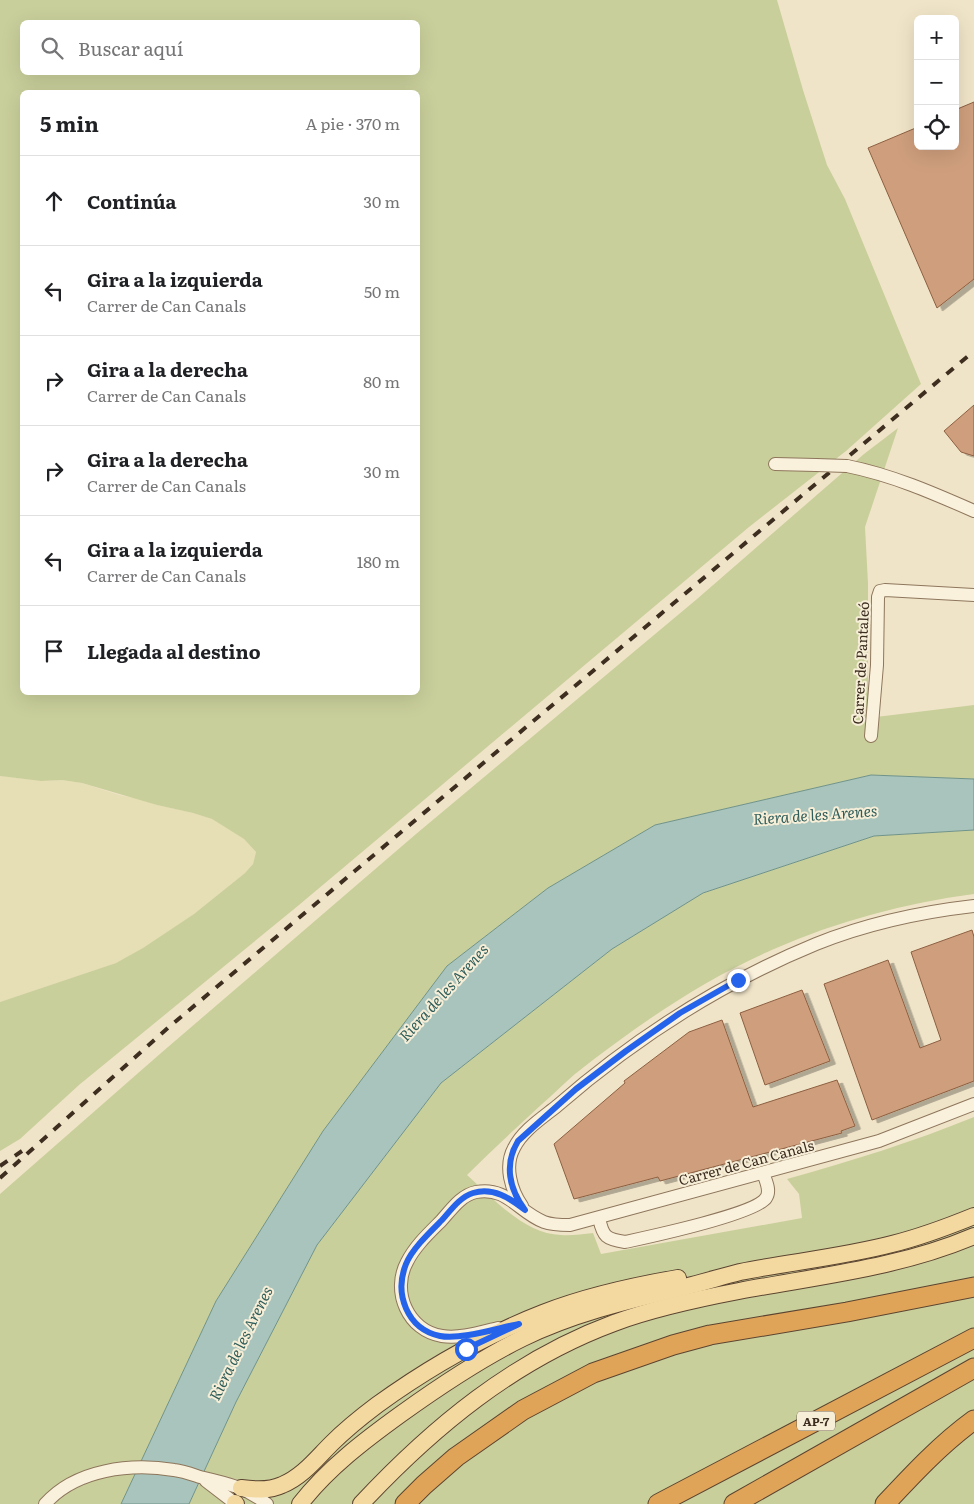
<!DOCTYPE html>
<html lang="es">
<meta charset="utf-8">
<style>
body{margin:0;font-family:Literata,serif;background:#f6f6f6;color:#202124}
.controls{position:absolute;right:15px;top:15px;display:grid;overflow:hidden;border-radius:8px;box-shadow:0 5px 20px #0002}
.controls button{width:45px;height:45px;display:grid;place-items:center;padding:0;border:0;border-bottom:1px solid #e0e0e0;background:#fff;color:#202124;font:25px sans-serif}
.stop{position:absolute;width:15px;height:15px;margin:-11px;border:4px solid #2563eb;border-radius:50%;background:#fff}
.stop.end{background:#2563eb;border-color:#fff;box-shadow:0 1px 5px #0008}
.list{margin:0;padding:0;list-style:none}
h2{display:flex;justify-content:space-between;align-items:center;height:65px;margin:0;padding:0 20px;font-size:21px}
h2 small{font-size:16px;font-weight:400;color:#757577}
.list li{display:grid;grid-template-columns:32px 1fr auto;gap:15px;align-items:center;box-sizing:border-box;height:90px;padding:0 20px;border-top:1px solid #e0e0e0}
.list b{display:block;font-size:19px;white-space:nowrap}
.list p{margin:0;font-size:16px;white-space:nowrap;color:#757577}
.list em{font-size:16px;font-style:normal;color:#757577}
.icon{flex:none;width:28px;height:28px;fill:none;stroke:currentColor;stroke-width:2;stroke-linecap:round;stroke-linejoin:round}
.map{position:relative;flex:none;width:974px;height:1504px;overflow:hidden}
.search{position:absolute;background:#fff;box-shadow:0 5px 20px #0002;left:20px;top:20px;width:400px;height:55px;display:flex;align-items:center;gap:12px;box-sizing:border-box;padding:0 18px;border-radius:8px;color:#757577;font-size:19px}
.panel{position:absolute;background:#fff;box-shadow:0 5px 20px #0002;left:20px;top:90px;width:400px;height:605px;border-radius:8px}
.map>svg:first-child{display:block}
</style>
<div class="map">
<svg width="974" height="1504" viewBox="0 0 974 1504">
<defs>
<filter id="shadow"><feDropShadow dx="5.5" dy="3" stdDeviation="0" flood-color="#0004"/></filter>
</defs>
<rect width="100%" height="100%" fill="#f0e4c8"/>
<polygon fill="#e6deb5" points="0,776 41,781 62,780 82,783 119,795 139,799 157,805 193,813 212,819 244,839 256,852 253,864 245,873 194,914 152,943 126,958 116,963 0,1002"/>
<g fill="#c9cf9b" fill-rule="evenodd">
<path d="M0,0h777l26,90 24,75 18,34 76,185 -75,67 -97,76 -450,378 -220,180 -59,54 -20,12v-149l116,-39 27,-15 51,-34 51,-41 8,-9 3,-12 -12,-13 -32,-20 -19,-6 -36,-8 -75,-22 -20,-3 -21,1 -41,-5zM22,22h396v50h-396zM22,92h396v600h-396z"/>
<polygon points="898,428 865,527 868,583 868,718 974,705 974,779 871,775 655,825 548,888 447,966 323,1131 216,1301 121,1504 0,1504 0,1194 161,1053 416,834 697,599 864,454"/>
<path d="M974,830v64c-69,9 -136,27 -200,55 -72,31 -138,77 -199,125 -12,10 -22,21 -34,31 -25,23 -50,46 -74,70 26,23 57,59 94,60 10,1 21,-1 32,-2l8,21 201,-36 -3,-24 -12,-15c64,-18 126,-37 187,-62v387h-785l47,-102 81,-157 124,-162 171,-134 91,-56 171,-57z"/>
</g>
<polygon fill="#a9c4bc" stroke="#6f938a" points="871,775 974,779 974,830 874,836 703,893 612,949 441,1083 317,1245 236,1402 189,1504 121,1504 216,1301 323,1131 447,966 548,888 655,825"/>
<g fill="#cf9f7d" stroke="#8d5f41" filter="url(#shadow)">
<polygon points="974,102 974,279 937,308 868,148 918,127 918,146 955,146 955,110"/>
<polygon points="974,405 974,456 961,452 944,431"/>
<polygon points="972,930 974,937 974,1081 872,1120 824,984 888,960 920,1048 941,1040 911,952"/>
<polygon points="802,990 830,1061 765,1085 740,1013"/>
<polygon points="722,1020 753,1107 837,1080 855,1126 841,1131 842,1133 660,1181 658,1177 574,1199 554,1144 625,1083 624,1081 689,1032"/>
</g>
<g fill="none" stroke-linecap="round" stroke-linejoin="round">
<defs>
<g id="minor">
<polyline points="775,464 816,465"/>
<path d="M847,466c45,9 86,27 127,45"/>
<polyline points="871,736 877,665 878,597 880,591 885,590 974,595"/>
<path d="M522,1206c-11,-16 -18,-40 -8,-58 8,-17 28,-30 43,-42 77,-67 164,-123 259,-162 50,-20 105,-32 158,-38"/>
<path d="M599,1218c4,19 7,21 26,24 23,-5 131,-28 141,-44 5,-7 0,-17 -3,-25"/>
<path d="M498,1328c-17,4 -38,11 -56,8 -34,-5 -51,-45 -35,-74 8,-16 22,-29 34,-41 10,-11 20,-26 35,-29 31,-6 42,20 68,30 8,3 17,3 26,3l309,-84 95,-37"/>
<polyline points="206,1481 236,1504"/>
<path d="M45,1504c31,-35 86,-41 129,-34 9,1 17,4 26,7 26,6 45,10 67,27"/>
</g>
<g id="major">
<path d="M241,1488c14,2 28,3 41,-3 20,-8 34,-26 49,-41 14,-14 30,-27 46,-39 51,-37 107,-69 166,-92 43,-17 89,-27 135,-35"/>
<polyline points="235,1503 236,1504"/>
<path d="M300,1504c28,-36 65,-64 101,-90 39,-28 79,-55 122,-76 53,-26 112,-39 169,-53 16,-4 32,-9 48,-13 50,-10 102,-15 152,-28 28,-7 55,-17 82,-28"/>
<path d="M361,1504c72,-77 153,-144 253,-181 40,-15 83,-24 125,-32 79,-15 160,-23 235,-55"/>
</g>
<g id="highway">
<polyline points="405,1504 424,1485 456,1457 523,1410 593,1373 673,1345 710,1335 847,1312 974,1287"/>
<polyline points="658,1504 974,1338"/>
<polyline points="734,1504 974,1368"/>
<path d="M885,1504c28,-30 56,-60 89,-84"/>
</g>
</defs>
<use href="#minor" stroke="#8d765c" stroke-width="14"/>
<use href="#major" stroke="#5b4430" stroke-width="18"/>
<use href="#highway" stroke="#5b4430" stroke-width="21"/>
<use href="#minor" stroke="#faf1dc" stroke-width="12"/>
<use href="#major" stroke="#f3d9a0" stroke-width="16"/>
<use href="#highway" stroke="#e0a458" stroke-width="19"/>
<g stroke="#3d2e20" stroke-width="4" stroke-dasharray="9 9" stroke-linecap="butt">
<polyline points="0,1166 22,1151"/>
<polyline points="0,1178 169,1027 974,351"/>
</g>
<defs>
<polyline id="minor-bridge" points="816,465 847,466"/>
</defs>
<use href="#minor-bridge" stroke="#8d765c" stroke-width="14" stroke-linecap="butt"/>
<use href="#minor-bridge" stroke="#faf1dc" stroke-width="12"/>
</g>
<g fill="none" stroke-linecap="round" stroke-linejoin="round">
<path stroke="#2563eb" stroke-width="6" d="M466,1349l53,-25c-21,4 -58,16 -79,12 -33,-7 -46,-42 -34,-72 6,-15 24,-32 36,-44 9,-10 18,-23 31,-27 20,-6 37,5 52,17 -16,-21 -21,-46 -7,-69l58,-52 50,-38 54,-38 58,-33"/>
</g>
<g text-anchor="middle" dominant-baseline="central" stroke-width="4" stroke-linejoin="round" paint-order="stroke">
<rect fill="#f7eed8" stroke="#756857" stroke-width="1" x="797" y="1411.5" width="38" height="19" rx="4"/>
<g font-size="12" font-weight="bold" fill="#3d2e20">
<text x="816" y="1421">AP-7</text>
</g>
<g font-size="14" fill="#3d2e20" stroke="#f7eed8">
<text transform="translate(860 663) rotate(-87)">Carrer de Pantaleó</text>
<text transform="translate(746 1162) rotate(-15)">Carrer de Can Canals</text>
</g>
<g font-size="15" font-style="italic" fill="#2f5d5a" stroke="#f7eed8">
<text transform="translate(815 814) rotate(-4)">Riera de les Arenes</text>
<text transform="translate(443 992) rotate(-48)">Riera de les Arenes</text>
<text transform="translate(240 1343) rotate(-64)">Riera de les Arenes</text>
</g>
</g>
</svg>
<div class="controls">
<button>+</button>
<button>−</button>
<button><svg class="icon" aria-label="locate" viewBox="0 0 24 24"><circle cx="12" cy="12" r="6"/><path d="M12 2v4M12 18v4M2 12h4M18 12h4"/></svg></button>
</div>
<div class="stop" style="left:466px;top:1349px"></div>
<div class="stop end" style="left:738px;top:980px"></div>
<div class="search"><svg class="icon" aria-label="search" viewBox="0 0 24 24"><circle cx="10" cy="10" r="6"/><path d="M15 15l6 6"/></svg>Buscar aquí</div>
<section class="panel">
<h2>5 min<small>A pie · 370 m</small></h2>
<ul class="list">
<li><svg class="icon" aria-label="ahead" viewBox="0 0 24 24"><path d="M12 20V5M6 11l6-6 6 6"/></svg><div><b>Continúa</b></div><em>30 m</em></li>
<li><svg class="icon" aria-label="left" viewBox="0 0 24 24"><path d="M17 20v-9H6M10 6l-5 5 5 5"/></svg><div><b>Gira a la izquierda</b><p>Carrer de Can Canals</p></div><em>50 m</em></li>
<li><svg class="icon" aria-label="right" viewBox="0 0 24 24"><path d="M7 20v-9h11M14 6l5 5-5 5"/></svg><div><b>Gira a la derecha</b><p>Carrer de Can Canals</p></div><em>80 m</em></li>
<li><svg class="icon" aria-label="right" viewBox="0 0 24 24"><path d="M7 20v-9h11M14 6l5 5-5 5"/></svg><div><b>Gira a la derecha</b><p>Carrer de Can Canals</p></div><em>30 m</em></li>
<li><svg class="icon" aria-label="left" viewBox="0 0 24 24"><path d="M17 20v-9H6M10 6l-5 5 5 5"/></svg><div><b>Gira a la izquierda</b><p>Carrer de Can Canals</p></div><em>180 m</em></li>
<li><svg class="icon" aria-label="arrive" viewBox="0 0 24 24"><path d="M6 21V4h12l-3 4 3 4H6"/></svg><div><b>Llegada al destino</b></div></li>
</ul>
</section>
</div>
